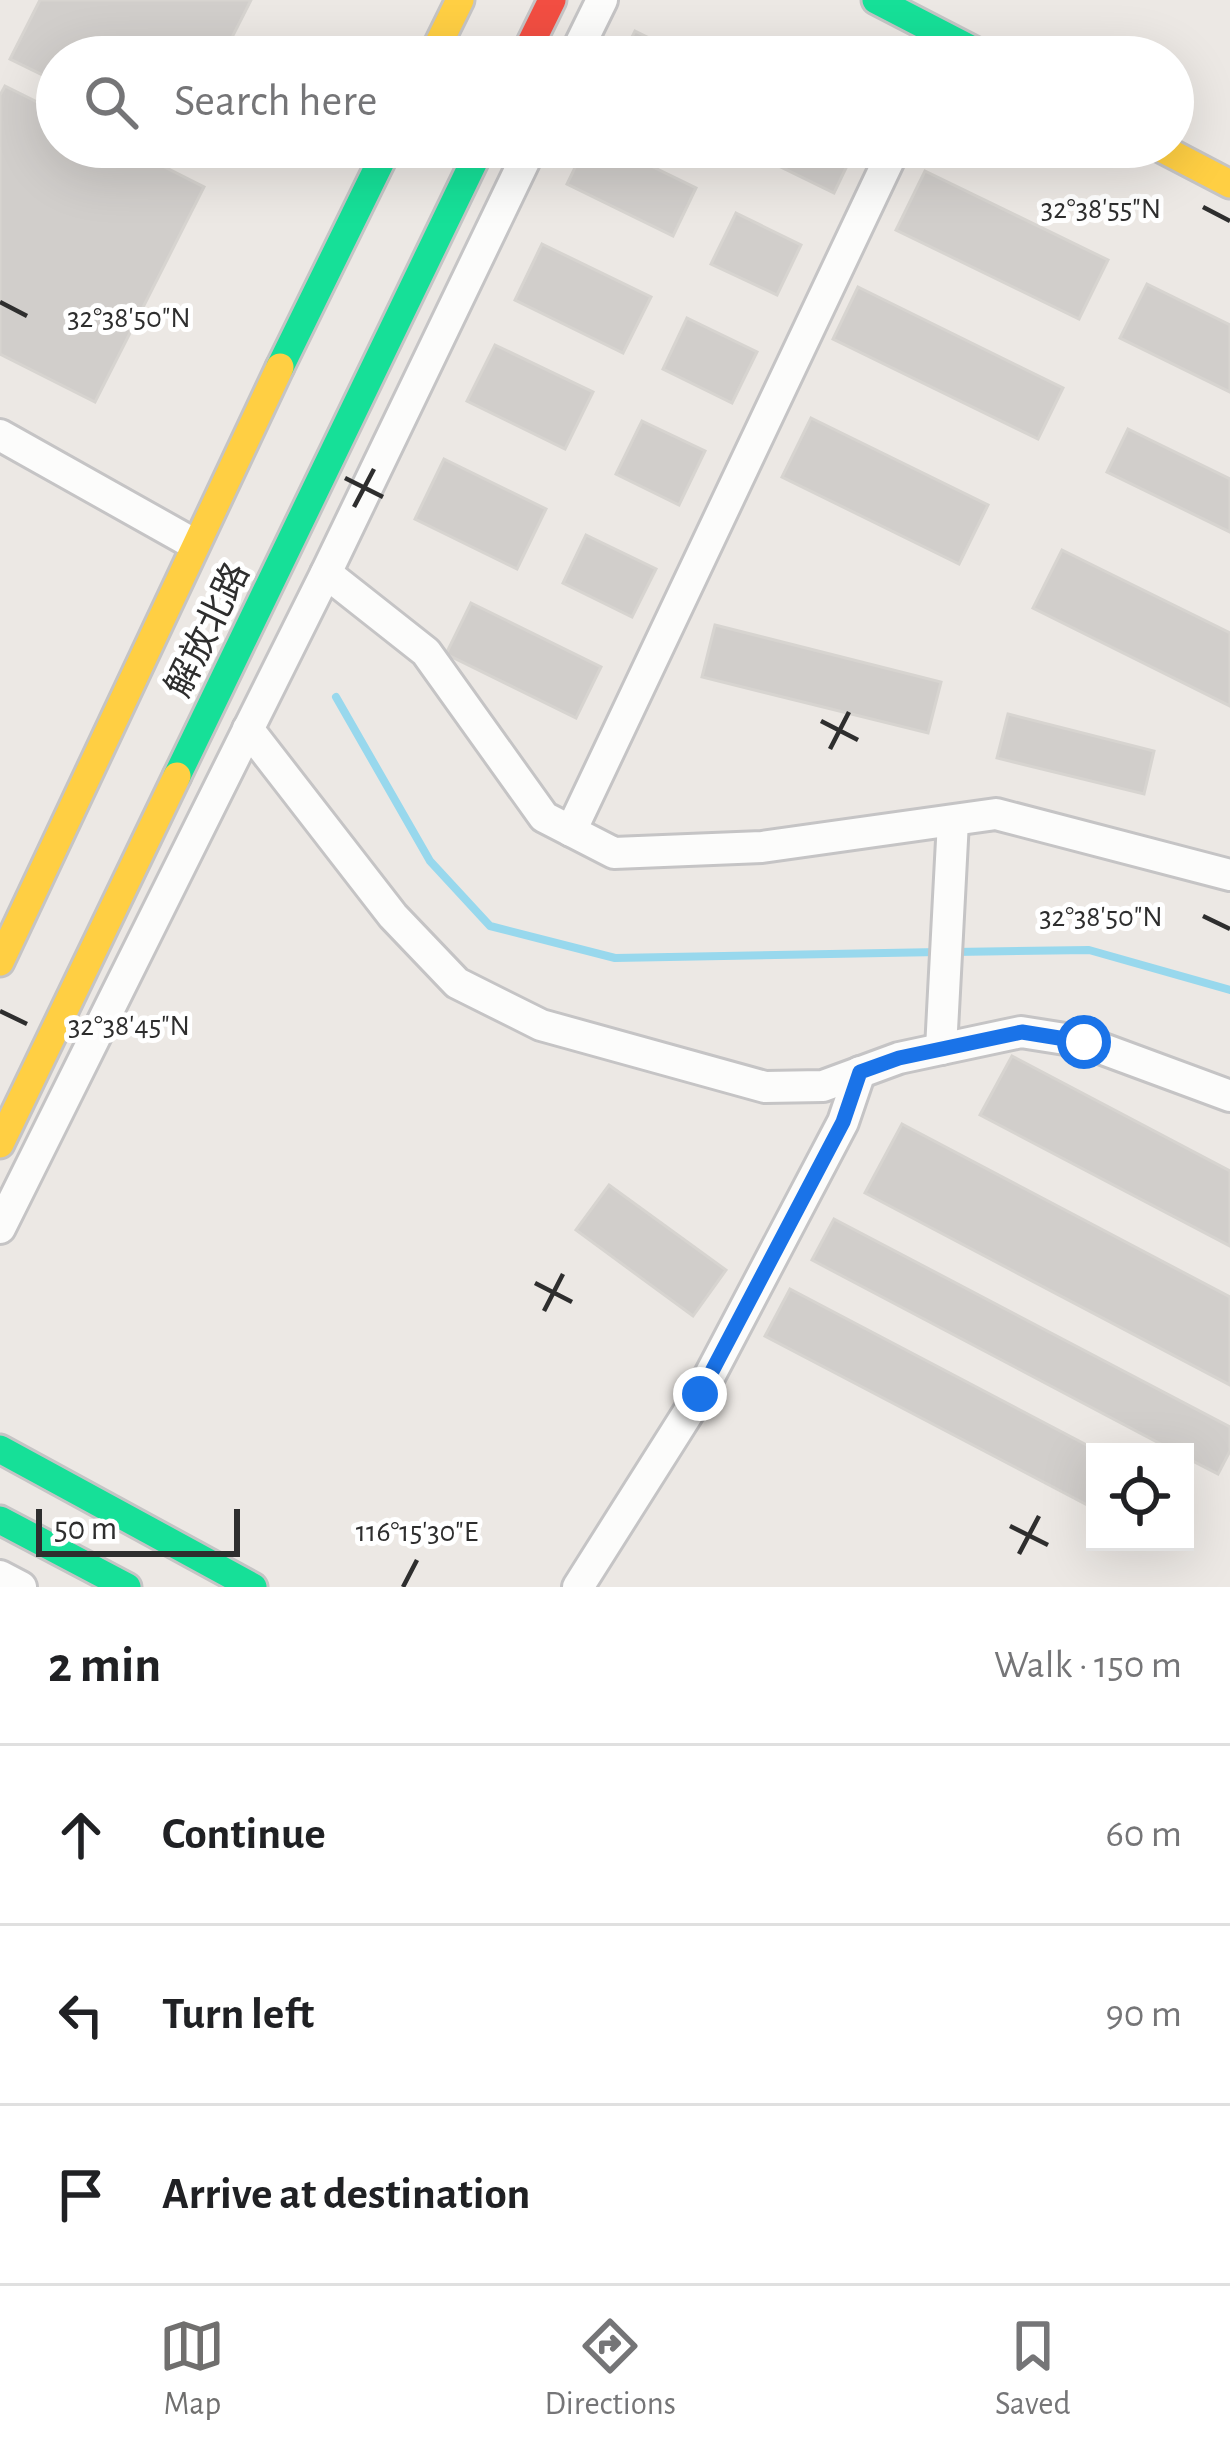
<!DOCTYPE html>
<meta charset="utf-8">
<style>
body{margin:0;font-family:"Alegreya Sans","Noto Sans SC",sans-serif;background:#f2f2f2;color:#202124}
.controls{position:absolute;right:36px;bottom:36px;display:grid;overflow:hidden;border-radius:0px;box-shadow:0 12px 48px #0002}
.controls button{width:108px;height:108px;display:grid;place-items:center;padding:0;border:0;border-bottom:3px solid #e0e0e0;background:#fff;color:#202124;font:60px sans-serif}
.scale{position:absolute;left:36px;bottom:30px;width:204px;box-sizing:border-box;padding-left:12px;border:6px solid #2e2e2e;border-top:0;font-size:33px;line-height:42px;white-space:nowrap;color:#2e2e2e;-webkit-text-stroke:9px #fff;paint-order:stroke}
.stop{position:absolute;width:36px;height:36px;margin:-27px;border:9px solid #1a73e8;border-radius:50%;background:#fff}
.stop.end{background:#1a73e8;border-color:#fff;box-shadow:0 3px 12px #0008}
.list{margin:0;padding:0;list-style:none}
h2{display:flex;justify-content:space-between;align-items:center;height:156px;margin:0;padding:0 48px;font-size:51px}
h2 small{font-size:39px;font-weight:400;color:#757577}
.list li{display:grid;grid-template-columns:78px 1fr auto;gap:36px;align-items:center;box-sizing:border-box;height:180px;padding:0 48px;border-top:3px solid #e0e0e0}
.list b{display:block;font-size:45px;white-space:nowrap}
.list em{font-size:39px;font-style:normal;color:#757577}
.icon{flex:none;width:66px;height:66px;fill:none;stroke:currentColor;stroke-width:2;stroke-linecap:round;stroke-linejoin:round}
.map{position:relative;flex:none;width:1230px;height:1587px;overflow:hidden}
.search{position:absolute;background:#fff;box-shadow:0 12px 48px #0002;left:36px;right:36px;top:36px;height:132px;display:flex;align-items:center;gap:30px;box-sizing:border-box;padding:0 42px;border-radius:66px;color:#757577;font-size:45px}
.sheet{height:696px;background:#fff}
nav{display:flex;justify-content:space-around;align-items:center;box-sizing:border-box;height:168px;border-top:3px solid #e0e0e0;background:#fff;font-size:33px;color:#757577}
nav a{display:grid;justify-items:center;gap:6px}
nav .on{color:#706f6e}
.map>svg:first-child{display:block}
</style>
<div class="map">
<svg width="1230" height="1587" viewBox="0 0 1230 1587">
<rect width="100%" height="100%" fill="#ece8e4"/>
<g fill="none" stroke-linecap="round" stroke-linejoin="round">
<g stroke="#98d8ed" stroke-width="8">
<polyline points="336,697 430,861 490,926 615,958 939,952"/>
<polyline points="954,952 1089,950 1230,990"/>
</g>
</g>
<g fill="#d1cecb" stroke="#d7d4d0" stroke-width="3">
<polygon points="40,0 251,0 222,57 57,57 57,82 10,59"/>
<polygon points="635,31 688,57 622,57"/>
<polygon points="5,86 57,112 57,147 125,147 204,187 95,402 0,354 0,95"/>
<polygon points="585,147 612,147 696,188 673,236 567,184"/>
<polygon points="740,147 856,147 834,193"/>
<polygon points="925,171 1108,260 1079,319 896,230"/>
<polygon points="736,213 801,245 777,295 711,264"/>
<polygon points="542,244 651,297 623,353 515,300"/>
<polygon points="1147,284 1230,325 1230,392 1120,338"/>
<polygon points="858,287 1063,388 1038,439 833,339"/>
<polygon points="687,318 757,352 732,403 663,369"/>
<polygon points="495,345 593,392 565,449 467,401"/>
<polygon points="811,418 988,505 959,564 782,477"/>
<polygon points="642,421 705,451 679,505 616,474"/>
<polygon points="1128,429 1230,479 1230,532 1107,472"/>
<polygon points="444,459 546,509 517,569 415,519"/>
<polygon points="586,535 656,569 632,617 563,583"/>
<polygon points="1062,550 1230,633 1230,706 1033,608"/>
<polygon points="471,603 601,667 576,718 446,654"/>
<polygon points="715,625 941,682 928,733 702,677"/>
<polygon points="1008,714 1154,751 1144,794 997,758"/>
<polygon points="1012,1056 1230,1171 1230,1246 980,1115"/>
<polygon points="902,1124 1230,1297 1230,1385 865,1193"/>
<polygon points="609,1185 726,1270 693,1316 576,1230"/>
<polygon points="834,1219 1230,1427 1230,1451 1218,1474 1185,1457 1185,1452 1176,1452 812,1260"/>
<polygon points="790,1289 1100,1452 1095,1452 1095,1509 765,1336"/>
</g>
<g fill="none" stroke-linecap="round" stroke-linejoin="round">
<defs>
<g id="street">
<polyline points="574,57 602,0"/>
<polyline points="0,435 194,544"/>
<polyline points="326,573 426,652 544,817 614,853 762,847 996,814 1230,875"/>
<polyline points="248,729 393,916 457,983 541,1025 765,1087 823,1086 899,1058 1021,1032 1084,1042 1230,1096"/>
<polyline points="571,831 895,147"/>
<polyline points="941,1049 953,821"/>
<polyline points="0,1228 326,573 531,147"/>
<polyline points="0,1576 21,1587"/>
<polyline points="578,1587 700,1394 843,1122 860,1072"/>
</g>
<g id="fast">
<polyline points="876,0 986,57"/>
<polyline points="280,367 388,147"/>
<polyline points="177,776 481,147"/>
<polyline points="0,1449 253,1587"/>
<polyline points="0,1520 127,1587"/>
</g>
<g id="slow">
<polyline points="432,57 460,0"/>
<polyline points="1159,147 1230,184"/>
<polyline points="0,962 280,367"/>
<polyline points="0,1144 177,776"/>
</g>
<polyline id="jam" points="524,57 552,0"/>
</defs>
<use href="#street" stroke="#c5c4c5" stroke-width="36"/>
<use href="#fast" stroke="#c5c4c5" stroke-width="33"/>
<use href="#slow" stroke="#c5c4c5" stroke-width="33"/>
<use href="#jam" stroke="#c5c4c5" stroke-width="33"/>
<use href="#street" stroke="#fcfcfb" stroke-width="30"/>
<use href="#fast" stroke="#16e098" stroke-width="27"/>
<use href="#slow" stroke="#ffcf43" stroke-width="27"/>
<use href="#jam" stroke="#f24e42" stroke-width="27"/>
</g>
<g fill="none" stroke-linecap="round" stroke-linejoin="round">
<polyline stroke="#1a73e8" stroke-width="15" points="700,1394 843,1122 860,1072 899,1058 1022,1032 1084,1042"/>
</g>
<path fill="none" stroke="#2e2e2e" stroke-width="4.5" d="M1203,207l27,14M0,302l27,14M345,478l38,19M354,507l20,-38M821,721l37,19M830,749l19,-37M1203,916l27,13M0,1011l27,13M535,1283l37,19M544,1311l19,-37M1010,1526l38,19M1019,1554l20,-38M403,1587l14,-27"/>
<g text-anchor="middle" dominant-baseline="central" stroke-width="10" stroke-linejoin="round" paint-order="stroke">
<g font-size="36" fill="#2e2e2e" stroke="#fff">
<text transform="translate(208 630) rotate(-64)">解放北路</text>
</g>
</g>
<g font-size="30" text-anchor="middle" fill="#2e2e2e" stroke="#fff" stroke-width="10" stroke-linejoin="round" paint-order="stroke">
<text x="1101" y="218">32°38'55"N</text>
<text x="129" y="327">32°38'50"N</text>
<text x="1101" y="926">32°38'50"N</text>
<text x="129" y="1035">32°38'45"N</text>
<text x="417" y="1541">116°15'30"E</text>
</g>
</svg>
<div class="controls">
<button><svg class="icon" aria-label="locate" viewBox="0 0 24 24"><circle cx="12" cy="12" r="6"/><path d="M12 2v4M12 18v4M2 12h4M18 12h4"/></svg></button>
</div>
<div class="scale">50 m</div>
<div class="stop" style="left:1084px;top:1042px"></div>
<div class="stop end" style="left:700px;top:1394px"></div>
<div class="search"><svg class="icon" aria-label="search" viewBox="0 0 24 24"><circle cx="10" cy="10" r="6"/><path d="M15 15l6 6"/></svg>Search here</div>
</div>
<section class="sheet">
<h2>2 min<small>Walk · 150 m</small></h2>
<ul class="list">
<li><svg class="icon" aria-label="ahead" viewBox="0 0 24 24"><path d="M12 20V5M6 11l6-6 6 6"/></svg><div><b>Continue</b></div><em>60 m</em></li>
<li><svg class="icon" aria-label="left" viewBox="0 0 24 24"><path d="M17 20v-9H6M10 6l-5 5 5 5"/></svg><div><b>Turn left</b></div><em>90 m</em></li>
<li><svg class="icon" aria-label="arrive" viewBox="0 0 24 24"><path d="M6 21V4h12l-3 4 3 4H6"/></svg><div><b>Arrive at destination</b></div></li>
</ul>
</section>
<nav>
<a class="on"><svg class="icon" aria-label="map" viewBox="0 0 24 24"><path d="M3 6l6-2 6 2 6-2v14l-6 2-6-2-6 2zM9 4v14M15 6v14"/></svg>Map</a>
<a><svg class="icon" aria-label="directions" viewBox="0 0 24 24"><path d="M12 3l9 9-9 9-9-9zM9 14v-3h6M13 9l2 2-2 2"/></svg>Directions</a>
<a><svg class="icon" aria-label="saved" viewBox="0 0 24 24"><path d="M7 4h10v16l-5-4-5 4z"/></svg>Saved</a>
</nav>
